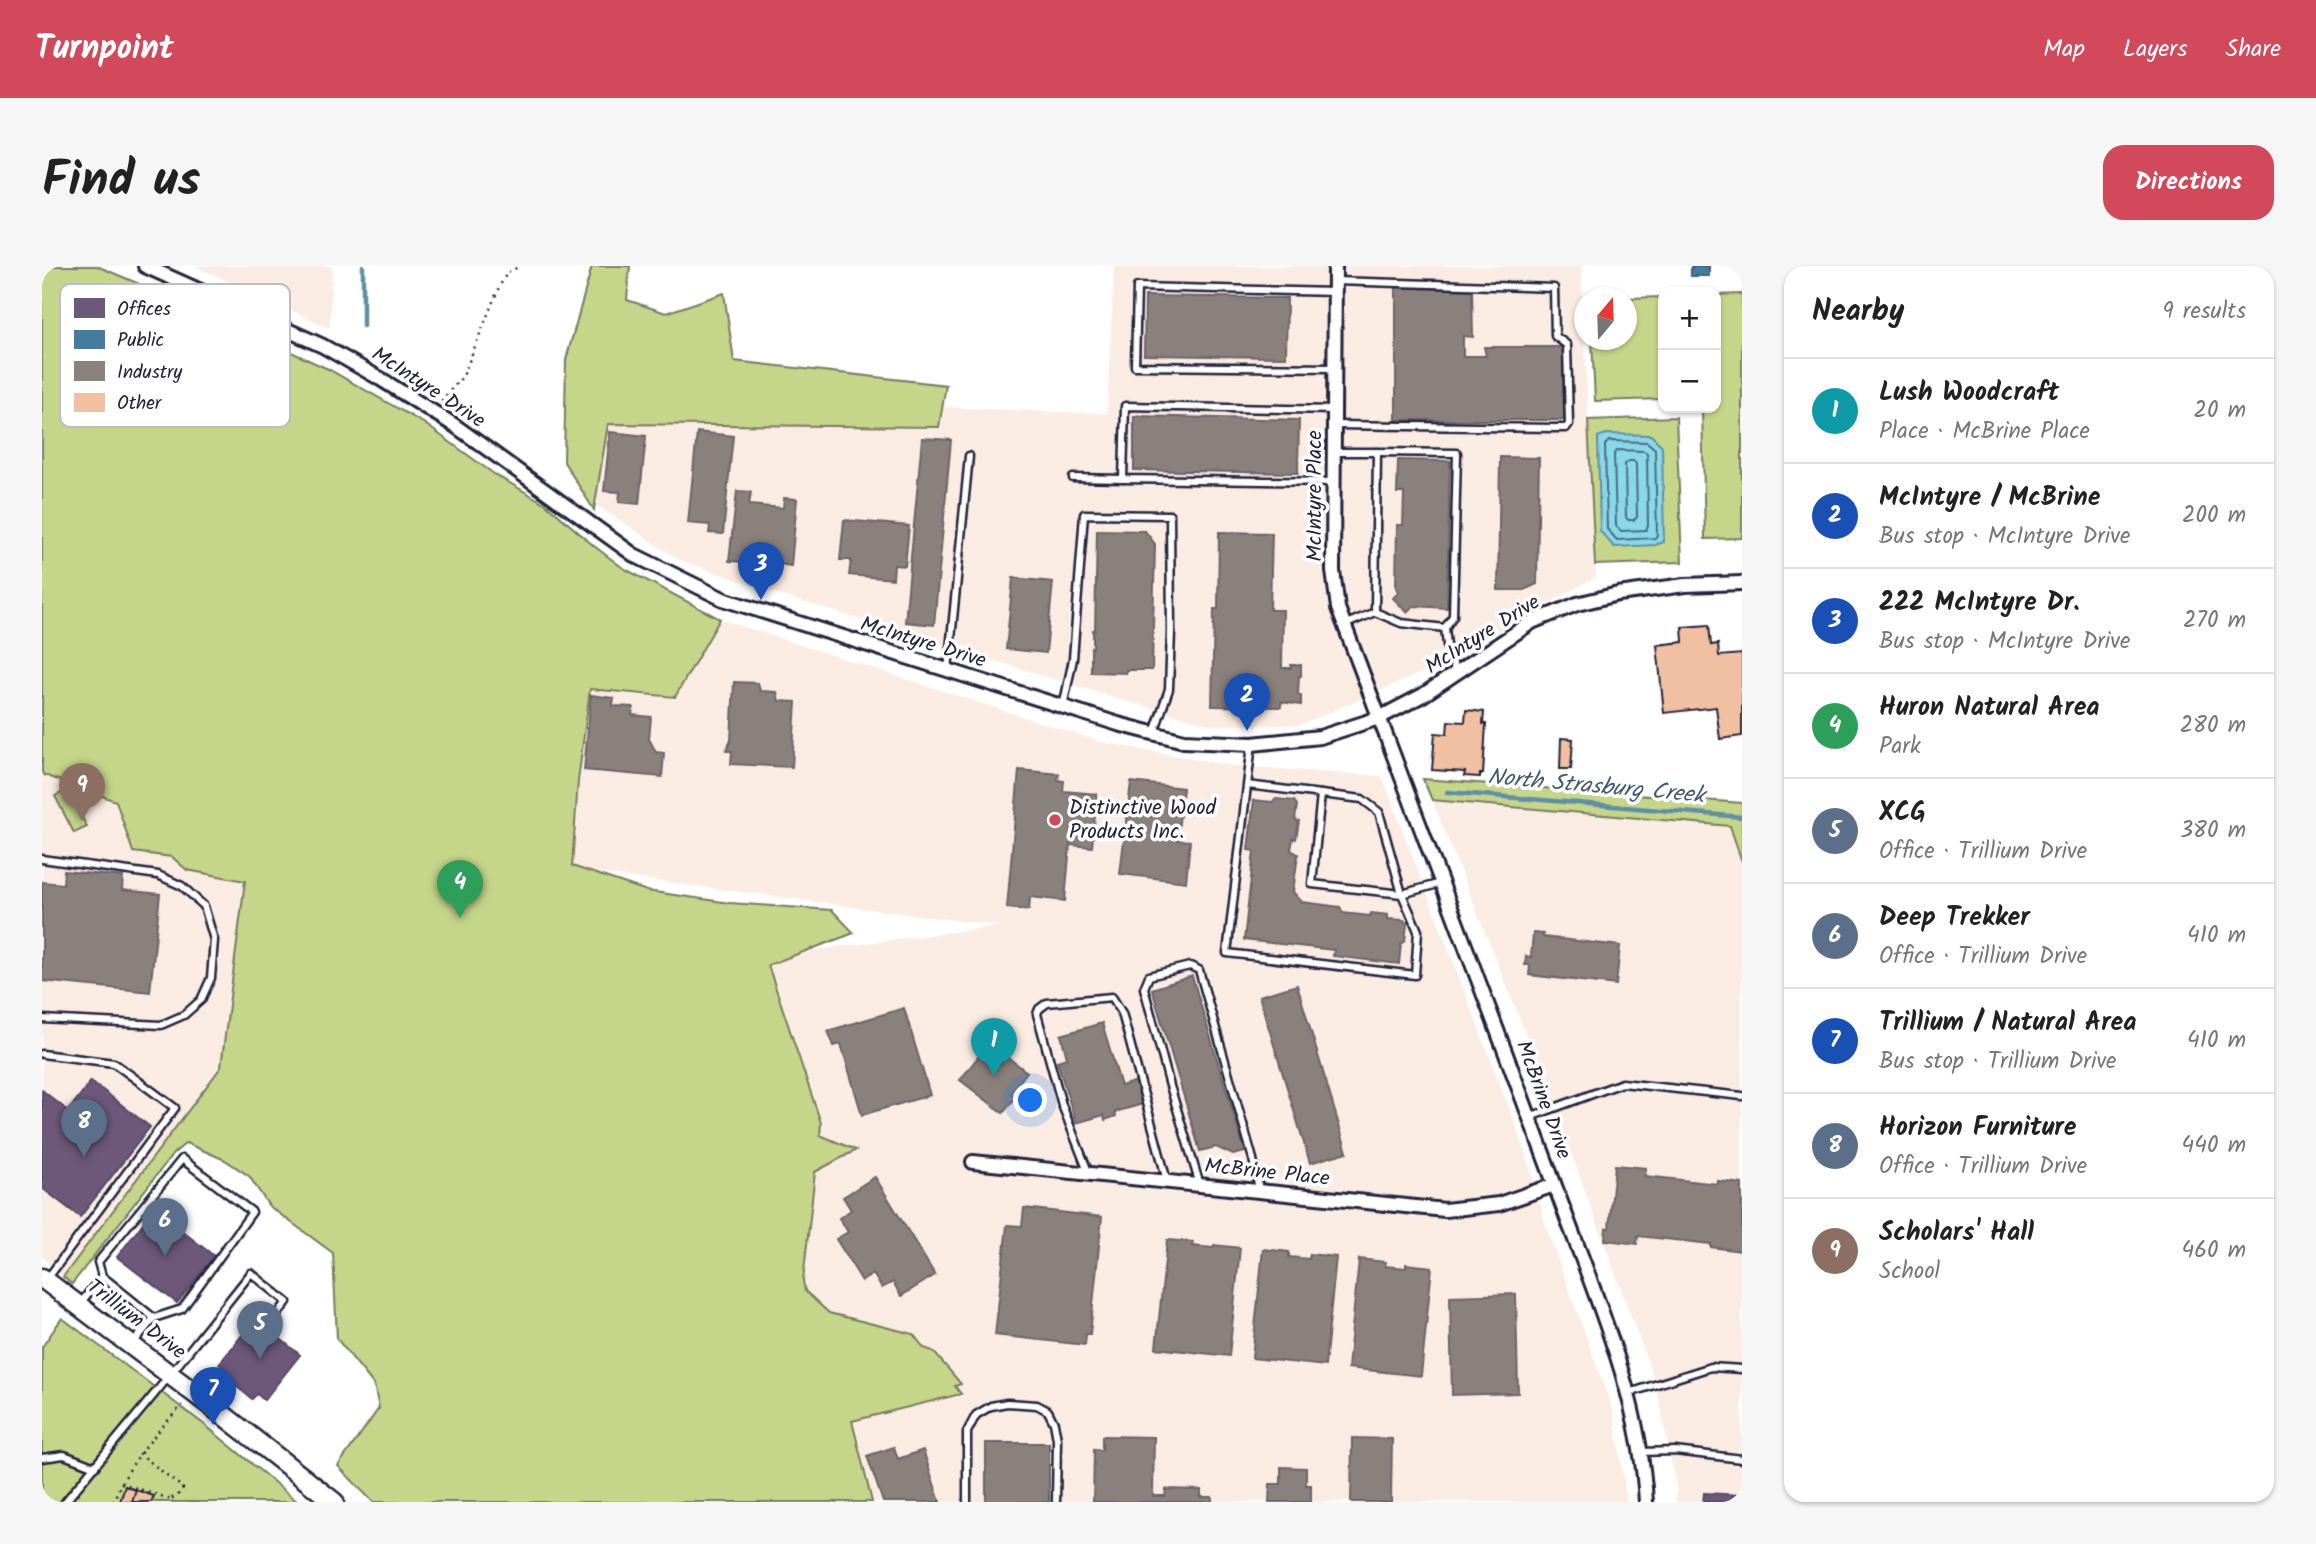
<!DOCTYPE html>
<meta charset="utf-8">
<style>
body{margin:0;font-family:Kalam,sans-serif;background:#f6f6f6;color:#222}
.controls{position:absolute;right:21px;top:21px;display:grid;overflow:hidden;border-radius:14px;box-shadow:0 2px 5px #0004}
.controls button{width:63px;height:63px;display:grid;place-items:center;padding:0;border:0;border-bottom:2px solid #e0e0e0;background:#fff;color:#222;font:35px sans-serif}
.compass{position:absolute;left:1532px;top:21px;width:63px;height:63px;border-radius:50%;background:#fff;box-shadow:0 2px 5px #0004;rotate:19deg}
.you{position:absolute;left:989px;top:835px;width:24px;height:24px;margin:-18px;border:5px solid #fff;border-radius:50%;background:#1a73e8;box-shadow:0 0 0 10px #1a73e833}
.badge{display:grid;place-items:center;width:46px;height:46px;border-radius:50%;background:#d1495b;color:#fff;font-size:23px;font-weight:700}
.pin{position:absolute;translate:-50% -58px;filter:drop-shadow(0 2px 4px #0008)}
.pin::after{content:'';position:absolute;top:37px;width:24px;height:21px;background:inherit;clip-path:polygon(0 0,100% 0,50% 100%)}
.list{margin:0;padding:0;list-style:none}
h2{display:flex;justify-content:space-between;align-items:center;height:91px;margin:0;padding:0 28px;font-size:30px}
h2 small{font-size:23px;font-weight:400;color:#767676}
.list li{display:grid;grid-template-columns:46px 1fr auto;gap:21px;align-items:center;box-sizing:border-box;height:105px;padding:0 28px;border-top:2px solid #e0e0e0}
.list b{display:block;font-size:26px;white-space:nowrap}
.list p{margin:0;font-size:23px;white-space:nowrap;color:#767676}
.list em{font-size:23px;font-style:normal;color:#767676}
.map{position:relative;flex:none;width:1700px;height:1236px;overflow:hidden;border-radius:21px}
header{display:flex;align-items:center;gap:42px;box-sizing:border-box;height:98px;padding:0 35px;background:#d1495b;color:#fff}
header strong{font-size:33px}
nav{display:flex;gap:38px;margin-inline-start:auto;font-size:24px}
.intro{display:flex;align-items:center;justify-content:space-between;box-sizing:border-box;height:168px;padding:0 42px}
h1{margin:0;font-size:49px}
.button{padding:18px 32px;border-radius:21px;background:#d1495b;color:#fff;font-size:24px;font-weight:700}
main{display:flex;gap:42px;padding:0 42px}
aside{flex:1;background:#fff;border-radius:21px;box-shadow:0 2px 5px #0004}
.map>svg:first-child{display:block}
</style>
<header>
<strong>Turnpoint</strong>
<nav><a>Map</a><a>Layers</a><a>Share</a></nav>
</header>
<div class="intro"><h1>Find us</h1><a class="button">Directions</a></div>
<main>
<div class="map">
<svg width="1700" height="1236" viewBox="0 0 1700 1236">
<rect width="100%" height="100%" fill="#fff"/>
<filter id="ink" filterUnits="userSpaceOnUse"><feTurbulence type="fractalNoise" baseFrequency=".0143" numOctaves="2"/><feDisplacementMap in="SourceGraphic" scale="14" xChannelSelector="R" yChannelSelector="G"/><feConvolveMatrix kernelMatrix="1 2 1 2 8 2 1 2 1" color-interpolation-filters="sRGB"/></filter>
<g filter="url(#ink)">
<g fill="#fbece3">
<polygon points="153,0 290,0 288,62"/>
<polygon points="1072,0 1539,0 1554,311 1379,407 1258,459 1170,459 1070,431 732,327 638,294 539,229 554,126 1065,148"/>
<polygon points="678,353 1059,476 1191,500 1340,510 1482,881 1506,966 1572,1147 1585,1236 830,1236 805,1151 919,1119 757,1042 723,690 958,660 524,603 548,422 633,431"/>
<polygon points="0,506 2,509 74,535 91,586 131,591 145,604 203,615 179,801 21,1011 0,991"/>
<polygon points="1390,534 1688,560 1700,596 1700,1236 1634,1236 1634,1220 1614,1119 1507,826"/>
</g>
<g fill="#c5d58a" stroke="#747c62" stroke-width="2">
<polygon points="0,0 55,0 147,39 286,103 383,158 452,208 504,238 552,280 581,302 678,353 633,431 548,423 536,515 530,600 605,625 688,637 790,644 812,667 726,699 779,857 778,869 814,884 773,906 761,1015 763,1025 787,1047 871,1068 882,1082 891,1085 919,1118 913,1120 919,1128 810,1155 830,1236 331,1236 296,1200 337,1142 332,1119 295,1073 291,987 227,940 207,910 183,894 144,877 131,888 30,1018 21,1011 179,801 203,615 145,604 130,591 91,586 74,535 2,509 0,506"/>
<polygon points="550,0 588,0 585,34 624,47 682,27 692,95 904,119 897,161 566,158 552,244 522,196 524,94"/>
<polygon points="1700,28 1700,272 1663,273 1660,142 1674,142 1674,29"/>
<polygon points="1621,31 1621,133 1553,135 1550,74 1584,74 1585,32"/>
<polygon points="1634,151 1640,296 1553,299 1546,154"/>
<polygon points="1381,513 1700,537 1700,596 1688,560 1390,534"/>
<polygon points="26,524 45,561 32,567 13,530"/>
<polygon points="20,1052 163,1159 256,1236 0,1236 0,1081"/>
</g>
<polygon fill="#89d8e8" stroke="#608fa3" stroke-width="2" points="1564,168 1609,169 1620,180 1622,276 1613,279 1572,281 1558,265 1556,171"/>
<g fill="#6d597a" stroke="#564867" stroke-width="2">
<polygon points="49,815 108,861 38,951 0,922 0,824 26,845"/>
<polygon points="112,943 172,990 135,1037 75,991"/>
<polygon points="219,1057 258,1089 222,1134 215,1128 210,1133 179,1108 183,1103 177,1098 208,1059 214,1064"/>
<polygon points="1662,1227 1700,1229 1700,1236 1661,1236"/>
</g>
<polygon fill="#457b9d" stroke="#3a6080" stroke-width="2" points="1667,0 1667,10 1649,10 1649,1"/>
<g fill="#8a817c" stroke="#6b6468" stroke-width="2">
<polygon points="1354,21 1430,21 1431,71 1421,70 1421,90 1444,90 1442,81 1521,81 1522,154 1354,154"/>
<polygon points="1103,30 1245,32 1244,91 1102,89"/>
<polygon points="1092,150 1257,154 1256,207 1092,204"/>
<polygon points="568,166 604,170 597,238 577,236 578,226 562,225"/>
<polygon points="655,166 691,170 681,268 667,267 668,259 646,257"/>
<polygon points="880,172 909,174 892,359 863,356"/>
<polygon points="1458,191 1497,192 1495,318 1482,324 1456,324"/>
<polygon points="1356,194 1408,195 1405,342 1371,340 1365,346 1351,332 1357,326 1354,322 1355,259 1361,259 1362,227 1355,227"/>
<polygon points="695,225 709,226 707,239 741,242 742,232 755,233 749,300 714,294 703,296 687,295"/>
<polygon points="802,254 867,260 863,300 852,299 851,313 807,309 809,294 798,294"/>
<polygon points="1055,264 1103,265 1113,278 1110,404 1084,404 1084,407 1049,406 1049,381 1051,382 1051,364 1053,365"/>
<polygon points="1177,266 1230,267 1228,344 1241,344 1240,402 1249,402 1249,399 1259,399 1259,410 1257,410 1256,429 1259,429 1259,439 1239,436 1239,441 1170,440 1172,343 1176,343"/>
<polygon points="971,312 1011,316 1004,387 964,383"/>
<polygon points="692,416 716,417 718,425 735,426 737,435 754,436 750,501 689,498 690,485 684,485 689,474"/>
<polygon points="549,429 572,432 571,440 591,441 590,449 609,451 607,473 614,486 622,487 620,511 542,504"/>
<polygon points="977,504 1017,508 1016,514 1022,515 1021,525 1055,528 1050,581 1028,579 1023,635 988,631 987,644 965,642"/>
<polygon points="1089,516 1141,522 1135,574 1148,575 1144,616 1078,608"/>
<polygon points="1234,533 1252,535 1255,539 1253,554 1257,555 1254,573 1251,572 1249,584 1256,588 1251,626 1260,636 1298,641 1301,647 1328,650 1329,647 1346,649 1346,653 1362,654 1365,658 1363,675 1359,678 1357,698 1291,690 1292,684 1202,674 1212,585 1206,584 1212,534 1230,536"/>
<polygon points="22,605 81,611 80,624 118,628 108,726 0,715 0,616 21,618"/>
<polygon points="1491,667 1501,668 1501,671 1578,680 1574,719 1487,709 1488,699 1483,699 1484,690 1489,691"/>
<polygon points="1150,710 1203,886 1191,889 1174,881 1158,885 1110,723"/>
<polygon points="1255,719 1305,886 1268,897 1217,730"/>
<polygon points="862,742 888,829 820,849 799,778 792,780 786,765"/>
<polygon points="1060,757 1079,820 1095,815 1101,838 1073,846 1074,850 1063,854 1062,849 1034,857 1015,795 1025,792 1019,769"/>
<polygon points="947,777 985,806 969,827 974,831 961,847 918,814"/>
<polygon points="1573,899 1604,902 1603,910 1676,918 1676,915 1700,918 1700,985 1669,981 1669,978 1596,970 1595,978 1563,974 1564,962 1567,962"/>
<polygon points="833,911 893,1009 859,1030 851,1016 840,1022 831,1008 820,1015 794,973 806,966 797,952 809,944 801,931"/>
<polygon points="982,942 1060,951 1048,1068 1044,1068 1043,1079 953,1069 965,959 980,960"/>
<polygon points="1125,974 1151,976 1150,980 1171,982 1172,979 1198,982 1187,1090 1114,1082"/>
<polygon points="1221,983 1247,986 1247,991 1267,993 1268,988 1294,991 1283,1100 1210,1092"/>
<polygon points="1317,993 1344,996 1343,1000 1364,1002 1364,998 1390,1001 1379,1110 1306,1102"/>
<polygon points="1474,1028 1476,1127 1410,1129 1408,1030"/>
<polygon points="1060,1170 1112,1171 1111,1230 1123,1230 1124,1223 1159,1224 1159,1231 1170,1231 1170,1236 1051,1236 1052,1183 1060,1184"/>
<polygon points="1310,1172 1350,1173 1349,1236 1309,1236"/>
<rect x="944" y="1177" width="63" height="59"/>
<polygon points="852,1181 856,1193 881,1184 898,1236 841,1236 825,1190"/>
<polygon points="1239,1201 1264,1202 1264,1219 1269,1219 1269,1236 1227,1236 1228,1218 1239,1218"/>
</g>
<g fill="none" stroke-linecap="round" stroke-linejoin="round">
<g stroke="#4b6b80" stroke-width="2">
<polygon points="1567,175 1605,176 1613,183 1615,269 1613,272 1575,274 1565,263 1563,179"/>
<polygon points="1576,184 1602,185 1605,187 1606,260 1604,264 1579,265 1574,260 1572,188"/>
<polygon points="1587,195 1592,195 1594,198 1595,251 1592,254 1586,254 1584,251 1583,198"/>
</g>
<g stroke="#608fa3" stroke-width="4.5">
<polyline points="321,60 321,0"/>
<polyline points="1405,526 1700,551"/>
</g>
</g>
<g fill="#f1bfa1" stroke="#22223b" stroke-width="2">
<polygon points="1667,359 1669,379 1676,378 1677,390 1700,388 1700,470 1678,473 1674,441 1622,447 1615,379 1641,376 1640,361"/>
<polygon points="1424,444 1442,446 1441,458 1444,458 1441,508 1438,508 1438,511 1422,510 1423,506 1390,504 1393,467 1405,468 1406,455 1423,456"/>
<polygon points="1519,472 1531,473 1529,503 1518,503"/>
<polygon points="83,1220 94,1224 90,1236 78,1236"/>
<polygon points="94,1224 112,1230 109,1236 90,1236"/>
</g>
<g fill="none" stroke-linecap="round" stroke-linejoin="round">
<defs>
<g id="lane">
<polyline points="1293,102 1093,100 1095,21 1293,26"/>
<polyline points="1292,159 1515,162 1524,162 1527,158 1525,79 1513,70 1512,22 1293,15"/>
<polyline points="1292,186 1335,186 1333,346 1302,359"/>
<polyline points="1031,212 1081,213"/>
<polyline points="1292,216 1081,213 1083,140 1292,144"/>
<polyline points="1333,346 1359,357 1403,362 1411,350 1415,187 1335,186"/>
<polyline points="1403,362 1405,379 1414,407"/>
<polyline points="906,404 927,190"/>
<polyline points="1021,441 1031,393 1042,248 1128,249 1129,365 1127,423 1112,467"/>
<polyline points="1205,519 1320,533 1337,546 1360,628 1376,665 1373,709 1185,687 1210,478"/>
<polyline points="1279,528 1270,618 1360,628 1399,617"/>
<polyline points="0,593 116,609 140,620 162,640 172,674 169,712 159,734 142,749 119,759 0,753"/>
<polyline points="0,788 72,797 133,842 5,1013"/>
<polyline points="1488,851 1580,817 1700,830"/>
<polyline points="1047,908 1020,839 995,748 997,743 1005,737 1070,731 1080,747 1125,915"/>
<polyline points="1158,919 1128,820 1102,722 1107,710 1148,700 1157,704 1211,893 1217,924"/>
<polyline points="37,1039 60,1010"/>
<polyline points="91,1077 112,1052 140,1043 210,946 140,893 56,996 60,1010 112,1052"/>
<polyline points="1587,1127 1669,1101 1700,1103"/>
<polyline points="1599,1186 1633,1185 1700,1193"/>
<polyline points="0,1192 22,1189 53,1201"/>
<polyline points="23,1236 119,1120 209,1007 245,1036 228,1058"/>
<polyline points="925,1236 925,1166 934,1149 949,1140 965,1137 995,1139 1006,1145 1012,1157 1015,1173 1014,1236"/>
</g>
<g id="street">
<polyline points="103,0 281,80 337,112 412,159 592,289 681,333 1076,458 1142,475 1210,478 1278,471 1337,452 1381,429 1490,356 1535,338 1576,328 1643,319 1700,317"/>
<path d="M1293,0l-2,305 5,37c72,192 145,383 216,575 37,104 86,208 92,319"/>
<polyline points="931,896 1403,944 1457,938 1512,919"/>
</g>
<polyline id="secondary" points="0,1012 180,1148 292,1236"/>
</defs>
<use href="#lane" stroke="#22223b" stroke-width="11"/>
<use href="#street" stroke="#22223b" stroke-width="18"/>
<use href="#secondary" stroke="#22223b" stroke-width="23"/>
<g stroke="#22223b" stroke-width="2.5" stroke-dasharray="2 5" stroke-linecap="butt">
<polyline points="399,135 421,110 457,21 465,7 478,0"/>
<polyline points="97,1187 141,1222 135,1230 128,1233 128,1236"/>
<polyline points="79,1217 128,1233"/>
<path d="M71,1236c16,-40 41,-66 69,-97"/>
</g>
<use href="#lane" stroke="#fff" stroke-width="6"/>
<use href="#street" stroke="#fff" stroke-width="12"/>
<use href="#secondary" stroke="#fff" stroke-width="18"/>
</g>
</g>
<circle fill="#d1495b" stroke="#fff" stroke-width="2.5" cx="1013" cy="554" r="7"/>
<g text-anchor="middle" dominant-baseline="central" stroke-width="7" stroke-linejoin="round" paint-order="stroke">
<g font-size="21" fill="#22223b" stroke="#fff">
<text transform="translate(386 122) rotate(33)">McIntyre Drive</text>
<text transform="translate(1273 230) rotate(-90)">McIntyre Place</text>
<text transform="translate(1441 369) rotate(-32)">McIntyre Drive</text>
<text transform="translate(881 377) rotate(17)">McIntyre Drive</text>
<text transform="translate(1501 834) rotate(70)">McBrine Drive</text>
<text transform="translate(1225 907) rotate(6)">McBrine Place</text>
<text transform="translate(94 1054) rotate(37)">Trillium Drive</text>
</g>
<g font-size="21" fill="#22223b" stroke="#fff" text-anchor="start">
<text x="1027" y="542">Distinctive Wood<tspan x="1027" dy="24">Products Inc.</tspan></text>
</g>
<g font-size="23" font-style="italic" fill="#41596f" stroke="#fff">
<text transform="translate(1554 521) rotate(5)">North Strasburg Creek</text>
</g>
</g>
<rect x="18" y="18" width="230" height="143" rx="10" fill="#fff" stroke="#bdbdc4" stroke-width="2"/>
<rect x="32" y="32" width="31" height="20" fill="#6d597a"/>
<rect x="32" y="64" width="31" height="19" fill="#457b9d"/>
<rect x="32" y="95" width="31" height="20" fill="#8a817c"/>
<rect x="32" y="127" width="31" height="19" fill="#f1bfa1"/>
<g font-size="19" fill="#22223b">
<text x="75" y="49">Offices</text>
<text x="75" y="80">Public</text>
<text x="75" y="112">Industry</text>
<text x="75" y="143">Other</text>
</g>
</svg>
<div class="controls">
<button>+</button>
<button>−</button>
</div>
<svg class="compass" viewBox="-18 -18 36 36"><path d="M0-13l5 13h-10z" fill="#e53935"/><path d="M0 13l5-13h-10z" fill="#767676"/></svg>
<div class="you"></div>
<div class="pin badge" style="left:952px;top:810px;background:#0f9aa8">1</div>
<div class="pin badge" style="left:1205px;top:465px;background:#1a4fb4">2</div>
<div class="pin badge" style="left:719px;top:334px;background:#1a4fb4">3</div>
<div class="pin badge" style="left:418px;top:652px;background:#2e9e5b">4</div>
<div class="pin badge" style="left:218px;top:1093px;background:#5c6f8a">5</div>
<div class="pin badge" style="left:123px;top:990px;background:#5c6f8a">6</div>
<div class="pin badge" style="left:171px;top:1159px;background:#1a4fb4">7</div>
<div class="pin badge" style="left:42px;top:891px;background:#5c6f8a">8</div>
<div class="pin badge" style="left:40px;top:555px;background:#8d6e63">9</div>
</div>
<aside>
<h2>Nearby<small>9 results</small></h2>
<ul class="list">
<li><span class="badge" style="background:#0f9aa8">1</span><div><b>Lush Woodcraft</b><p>Place · McBrine Place</p></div><em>20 m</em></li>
<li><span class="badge" style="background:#1a4fb4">2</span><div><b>McIntyre / McBrine</b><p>Bus stop · McIntyre Drive</p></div><em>200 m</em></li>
<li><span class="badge" style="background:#1a4fb4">3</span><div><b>222 McIntyre Dr.</b><p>Bus stop · McIntyre Drive</p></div><em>270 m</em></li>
<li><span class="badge" style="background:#2e9e5b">4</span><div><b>Huron Natural Area</b><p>Park</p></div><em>280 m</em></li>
<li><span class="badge" style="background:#5c6f8a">5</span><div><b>XCG</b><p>Office · Trillium Drive</p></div><em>380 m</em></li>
<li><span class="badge" style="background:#5c6f8a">6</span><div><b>Deep Trekker</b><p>Office · Trillium Drive</p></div><em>410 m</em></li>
<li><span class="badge" style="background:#1a4fb4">7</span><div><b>Trillium / Natural Area</b><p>Bus stop · Trillium Drive</p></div><em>410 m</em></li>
<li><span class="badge" style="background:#5c6f8a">8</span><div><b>Horizon Furniture</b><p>Office · Trillium Drive</p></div><em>440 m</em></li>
<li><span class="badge" style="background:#8d6e63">9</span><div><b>Scholars' Hall</b><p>School</p></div><em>460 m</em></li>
</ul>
</aside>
</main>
